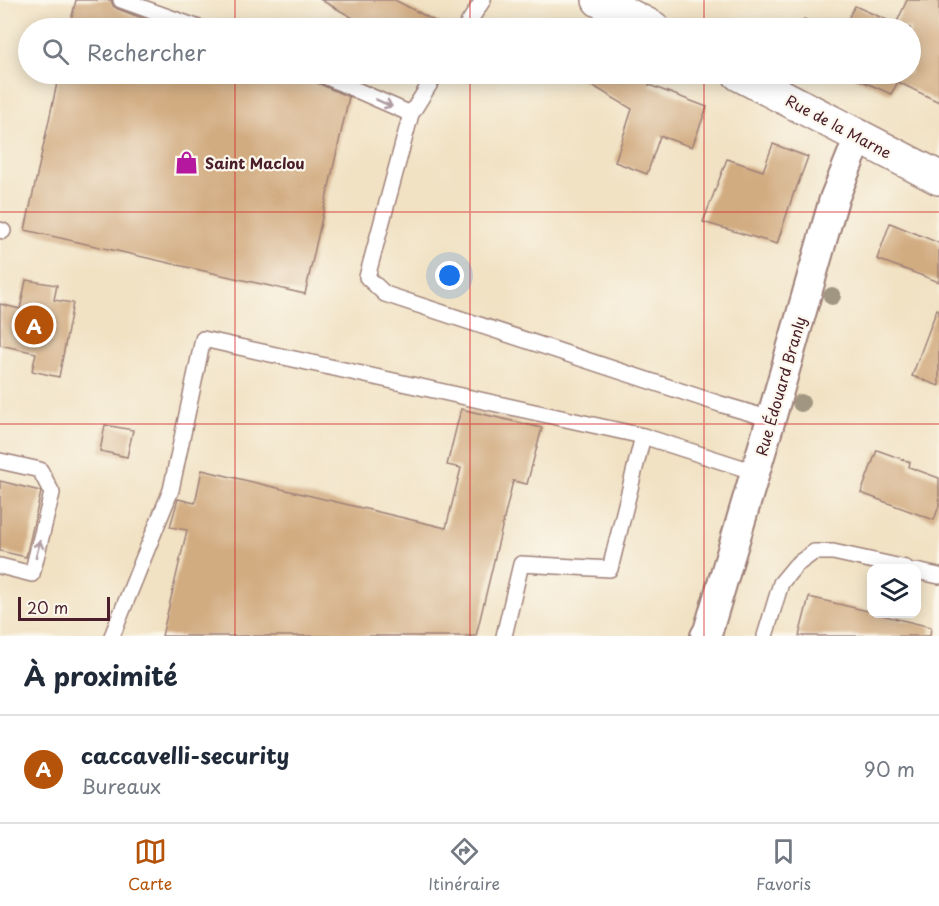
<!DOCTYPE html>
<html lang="fr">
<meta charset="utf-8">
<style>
body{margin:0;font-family:"Playpen Sans",sans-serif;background:#f6f6f7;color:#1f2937}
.controls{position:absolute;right:18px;bottom:18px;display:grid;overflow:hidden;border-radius:12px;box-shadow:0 3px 15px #0003}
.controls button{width:54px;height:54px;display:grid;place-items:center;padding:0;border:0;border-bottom:2px solid #e0e1e3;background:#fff;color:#1f2937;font:30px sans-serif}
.scale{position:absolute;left:18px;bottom:15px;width:92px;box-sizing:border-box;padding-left:6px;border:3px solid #4a1f2b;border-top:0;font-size:16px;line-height:21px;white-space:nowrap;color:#4a1f2b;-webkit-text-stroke:4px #fbf7ec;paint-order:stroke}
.you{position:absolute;left:450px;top:276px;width:21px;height:21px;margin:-15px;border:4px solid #fff;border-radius:50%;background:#1a73e8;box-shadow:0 0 0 9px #1a73e833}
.badge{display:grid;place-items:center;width:39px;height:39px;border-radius:50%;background:#b45309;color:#fff;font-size:20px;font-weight:700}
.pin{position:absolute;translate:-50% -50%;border:3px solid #fff;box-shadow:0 2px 6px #0006}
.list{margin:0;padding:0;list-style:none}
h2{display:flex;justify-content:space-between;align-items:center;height:78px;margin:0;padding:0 24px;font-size:26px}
h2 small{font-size:20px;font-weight:400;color:#747a83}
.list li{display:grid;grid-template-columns:39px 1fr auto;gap:18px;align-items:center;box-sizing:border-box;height:108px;padding:0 24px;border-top:2px solid #e0e1e3}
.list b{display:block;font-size:22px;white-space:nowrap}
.list p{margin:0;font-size:20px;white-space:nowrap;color:#747a83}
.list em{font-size:20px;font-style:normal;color:#747a83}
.icon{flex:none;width:33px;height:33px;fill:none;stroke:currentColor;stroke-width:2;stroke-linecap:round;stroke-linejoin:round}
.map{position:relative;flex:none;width:939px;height:636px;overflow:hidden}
.search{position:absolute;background:#fff;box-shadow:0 3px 15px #0003;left:18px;right:18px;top:18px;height:66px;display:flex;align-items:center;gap:15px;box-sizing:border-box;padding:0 21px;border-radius:33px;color:#747a83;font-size:22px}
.sheet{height:186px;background:#fff}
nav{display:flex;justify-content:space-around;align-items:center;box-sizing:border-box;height:84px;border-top:2px solid #e0e1e3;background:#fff;font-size:16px;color:#747a83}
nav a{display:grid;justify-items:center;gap:3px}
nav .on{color:#b45309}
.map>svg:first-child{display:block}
</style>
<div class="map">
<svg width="939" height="636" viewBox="0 0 939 636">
<rect width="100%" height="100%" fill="#fbf7ec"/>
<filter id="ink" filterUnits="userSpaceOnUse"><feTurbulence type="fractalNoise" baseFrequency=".0167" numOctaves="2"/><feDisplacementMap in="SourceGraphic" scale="12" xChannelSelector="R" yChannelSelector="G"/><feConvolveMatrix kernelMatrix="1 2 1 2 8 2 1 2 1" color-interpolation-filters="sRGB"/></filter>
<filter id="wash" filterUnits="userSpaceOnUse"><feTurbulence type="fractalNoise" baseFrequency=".008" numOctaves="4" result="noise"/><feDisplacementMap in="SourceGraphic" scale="24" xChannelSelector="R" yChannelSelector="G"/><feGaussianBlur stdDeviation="1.35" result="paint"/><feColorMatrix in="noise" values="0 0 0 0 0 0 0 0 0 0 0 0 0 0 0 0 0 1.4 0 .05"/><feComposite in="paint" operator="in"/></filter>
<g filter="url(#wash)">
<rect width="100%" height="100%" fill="#f1e2c4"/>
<g id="blocks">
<g fill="#d2ac81">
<polygon points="76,0 111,0 113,6 118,9 168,28 69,28"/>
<polygon points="321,0 395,0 448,28 371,28"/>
<polygon points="907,0 939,0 939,102 898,82 891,94 846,74 910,74 910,28 843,28 855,6 896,24"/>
<polygon points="804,19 824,28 800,28"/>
<polygon points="59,74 291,74 315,82 349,97 305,294 25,230"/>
<polygon points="573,74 656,74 649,85 707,107 692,147 660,136 647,174 615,162 632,109"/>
<polygon points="773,144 808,157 795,192 794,192 777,244 703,222 727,159 763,171"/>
<polygon points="890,223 939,243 939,282 877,259"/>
<polygon points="26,280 57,285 54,300 73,303 59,377 32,371 36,353 0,345 0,304 20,309"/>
<polygon points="937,309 939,310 939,386 912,376"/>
<polygon points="461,409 542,428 527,484 513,481 476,636 162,636 187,530 170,527 178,499 195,503 202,470 446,528 461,468 447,465"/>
<polygon points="105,425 133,430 127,457 100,451"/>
<polygon points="877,450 910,462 909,467 939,478 939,506 934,520 861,493"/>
<polygon points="0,481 40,491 41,492 26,557 0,551"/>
<polygon points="809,597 872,612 872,614 877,614 931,627 930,636 799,636"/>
</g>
</g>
</g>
<g filter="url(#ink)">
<use href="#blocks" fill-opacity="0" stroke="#9e8078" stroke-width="1.5"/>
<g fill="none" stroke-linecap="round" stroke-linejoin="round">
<defs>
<g id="service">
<polyline points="121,0 199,28"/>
<polyline points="465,28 483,0"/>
<polyline points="320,74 411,114"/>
<polyline points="436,74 411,114 367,277 385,294 720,404 771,419"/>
<polyline points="0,230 3,231"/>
<polyline points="0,461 40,470 52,493 32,574 0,566"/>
<polyline points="916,571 939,576"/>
<polyline points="112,636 171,490 203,339 643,436 755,472"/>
<polyline points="504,636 521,564 610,569 643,436"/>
<polyline points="765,636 781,583 796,565 814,552 833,552 906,568"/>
</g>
<polyline id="minor" points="705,636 708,631 771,419 834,199 859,137"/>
<g id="tertiary">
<polyline points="599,0 653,28"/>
<polyline points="739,74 939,178"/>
</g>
</defs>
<use href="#service" stroke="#9e8078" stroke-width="18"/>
<use href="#minor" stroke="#9e8078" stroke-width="32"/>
<use href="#tertiary" stroke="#9e8078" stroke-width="36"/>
<use href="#service" stroke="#fff" stroke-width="15"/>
<use href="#minor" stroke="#fff" stroke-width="28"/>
<use href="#tertiary" stroke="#fff" stroke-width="33"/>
</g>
<g fill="#a19682">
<circle cx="832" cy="296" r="9"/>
<circle cx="801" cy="403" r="9"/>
</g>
<defs><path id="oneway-shaft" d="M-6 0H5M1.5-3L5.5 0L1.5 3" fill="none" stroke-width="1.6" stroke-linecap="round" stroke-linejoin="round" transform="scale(1.5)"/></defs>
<g stroke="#ae9aa0">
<use href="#oneway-shaft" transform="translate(384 103) rotate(24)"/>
<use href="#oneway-shaft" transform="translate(38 549) rotate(-76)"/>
</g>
</g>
<path fill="none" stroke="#d62828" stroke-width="1.5" stroke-opacity="0.55" d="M235,0v28M470,0v28M704,0v28M235,74v562M470,74v562M704,74v562M0,212h939M0,424h939"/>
<defs>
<symbol id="shop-bare" viewBox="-9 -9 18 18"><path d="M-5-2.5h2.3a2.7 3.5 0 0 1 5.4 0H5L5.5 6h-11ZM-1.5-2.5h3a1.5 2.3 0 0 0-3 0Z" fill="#b5179e" stroke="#fbf7ec" stroke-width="2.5" paint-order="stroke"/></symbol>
</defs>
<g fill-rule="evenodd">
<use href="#shop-bare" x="170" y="146" width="33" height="33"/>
</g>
<g text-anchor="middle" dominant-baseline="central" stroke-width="4.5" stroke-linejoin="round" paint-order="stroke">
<g font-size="15" fill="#4a1f2b" stroke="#fbf7ec">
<text transform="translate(839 126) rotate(28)">Rue de la Marne</text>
<text transform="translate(780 386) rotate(-74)">Rue Édouard Branly</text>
</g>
<g font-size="15" font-weight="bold" fill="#4a1f2b" stroke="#fbf7ec" text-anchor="start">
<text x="205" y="162">Saint Maclou</text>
</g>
</g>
</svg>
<div class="controls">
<button><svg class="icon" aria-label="layers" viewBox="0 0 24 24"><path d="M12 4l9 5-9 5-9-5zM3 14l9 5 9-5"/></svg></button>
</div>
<div class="scale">20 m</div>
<div class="you"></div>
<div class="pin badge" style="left:34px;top:325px">A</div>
<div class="search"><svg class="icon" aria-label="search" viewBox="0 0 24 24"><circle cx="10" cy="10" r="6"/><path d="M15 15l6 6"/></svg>Rechercher</div>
</div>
<section class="sheet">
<h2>À proximité<small></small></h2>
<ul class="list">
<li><span class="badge">A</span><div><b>caccavelli-security</b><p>Bureaux</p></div><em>90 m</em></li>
</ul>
</section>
<nav>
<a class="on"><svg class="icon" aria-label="map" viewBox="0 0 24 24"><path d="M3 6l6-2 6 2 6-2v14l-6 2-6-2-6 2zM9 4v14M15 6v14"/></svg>Carte</a>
<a><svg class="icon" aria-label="directions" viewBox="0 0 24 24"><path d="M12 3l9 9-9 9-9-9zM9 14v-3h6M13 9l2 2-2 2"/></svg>Itinéraire</a>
<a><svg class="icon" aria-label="saved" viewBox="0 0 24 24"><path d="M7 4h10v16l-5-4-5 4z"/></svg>Favoris</a>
</nav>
